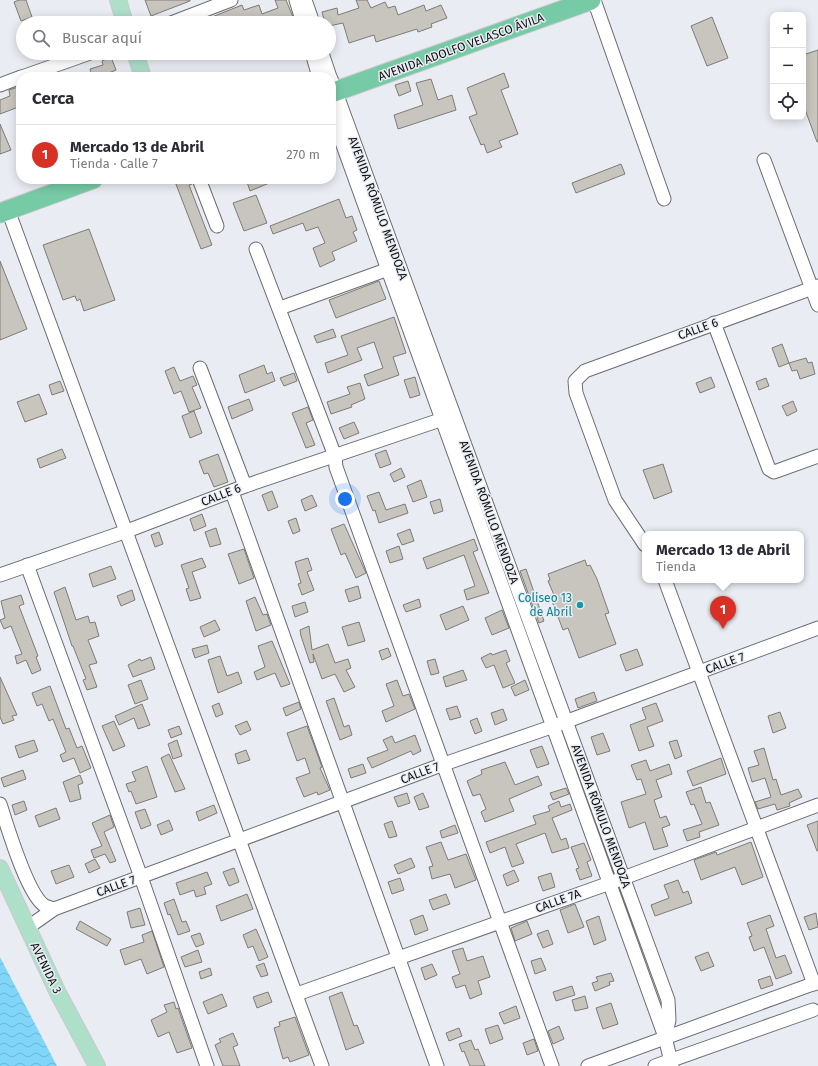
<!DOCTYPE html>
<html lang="es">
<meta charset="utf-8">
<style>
body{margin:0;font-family:"Fira Sans",sans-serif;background:#f7f7f7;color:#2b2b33}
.controls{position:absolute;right:12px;top:12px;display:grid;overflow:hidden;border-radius:8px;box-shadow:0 2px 10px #0003}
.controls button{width:36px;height:36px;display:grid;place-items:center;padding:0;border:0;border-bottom:1px solid #e1e1e2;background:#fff;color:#2b2b33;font:20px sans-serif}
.you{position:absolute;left:345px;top:499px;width:14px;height:14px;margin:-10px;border:3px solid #fff;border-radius:50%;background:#1a73e8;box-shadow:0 0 0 6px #1a73e833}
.badge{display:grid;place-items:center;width:26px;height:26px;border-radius:50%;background:#d93025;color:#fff;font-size:13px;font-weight:700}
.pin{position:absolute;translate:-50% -33px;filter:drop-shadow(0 1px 2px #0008)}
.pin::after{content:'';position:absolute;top:21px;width:14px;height:12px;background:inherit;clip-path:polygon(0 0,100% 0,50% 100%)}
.popup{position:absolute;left:642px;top:531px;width:162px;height:52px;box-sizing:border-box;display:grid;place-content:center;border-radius:8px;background:#fff;filter:drop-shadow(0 1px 3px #0005);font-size:13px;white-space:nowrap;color:#7c7c81}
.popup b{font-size:15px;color:#2b2b33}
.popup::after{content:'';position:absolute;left:50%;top:100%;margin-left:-8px;border:8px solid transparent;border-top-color:#fff}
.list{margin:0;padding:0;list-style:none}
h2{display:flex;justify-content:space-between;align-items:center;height:52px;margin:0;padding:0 16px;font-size:17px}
h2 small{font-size:13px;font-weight:400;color:#7c7c81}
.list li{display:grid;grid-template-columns:26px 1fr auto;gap:12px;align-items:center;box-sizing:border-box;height:60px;padding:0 16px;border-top:1px solid #e1e1e2}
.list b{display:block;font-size:15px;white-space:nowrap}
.list p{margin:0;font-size:13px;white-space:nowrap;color:#7c7c81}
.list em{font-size:13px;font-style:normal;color:#7c7c81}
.icon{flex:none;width:22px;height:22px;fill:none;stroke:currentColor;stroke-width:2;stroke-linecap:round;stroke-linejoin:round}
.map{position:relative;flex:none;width:818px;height:1066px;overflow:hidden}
.search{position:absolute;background:#fff;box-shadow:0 2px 10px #0003;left:16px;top:16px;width:320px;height:44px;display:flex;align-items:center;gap:10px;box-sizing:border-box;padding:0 14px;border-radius:22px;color:#7c7c81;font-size:15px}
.panel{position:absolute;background:#fff;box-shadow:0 2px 10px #0003;left:16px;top:72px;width:320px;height:112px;border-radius:16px}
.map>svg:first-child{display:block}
</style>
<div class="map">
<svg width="818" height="1066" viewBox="0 0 818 1066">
<defs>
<pattern id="water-waves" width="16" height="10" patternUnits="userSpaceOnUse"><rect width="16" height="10" fill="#80d6f9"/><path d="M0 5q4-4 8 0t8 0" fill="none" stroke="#6db6d4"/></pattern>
</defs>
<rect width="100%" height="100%" fill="#e9edf3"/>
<polygon fill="url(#water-waves)" points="0,957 57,1066 0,1066"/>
<g fill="#c8c5bf" stroke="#7f7b76">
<polygon points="19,0 26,0 32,17 21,21 14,2"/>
<polygon points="145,0 190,0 190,1 151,16"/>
<polygon points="275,0 286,0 293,17 280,23 197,23 242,5 244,10 259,5 262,14 278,8"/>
<polygon points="356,0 367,0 371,8 385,2 388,8 395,6 398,15 424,5 426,11 441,5 447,18 431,24 432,27 418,32 417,29 376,42 374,35 349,43 343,23 329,26 329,23 325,23 322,12 337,8 338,15 359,8"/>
<polygon points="712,17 728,58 707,66 691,26"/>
<polygon points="818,50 818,142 817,142 803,104 803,55"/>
<polygon points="111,57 116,70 104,75 105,77 92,77 90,69 103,65 102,61"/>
<polygon points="504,73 509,87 501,90 518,134 499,141 502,147 487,153 484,144 481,145 469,117 477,114 467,88"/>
<polygon points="431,79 438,100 452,95 456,110 398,129 394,115 423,105 416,83"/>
<polygon points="408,81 411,91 399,96 395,85"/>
<polygon points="18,87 21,106 0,114 0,100 10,96 9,90"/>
<polygon points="0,124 11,150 0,154"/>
<polygon points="621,164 625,174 576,193 572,183"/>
<polygon points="174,179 191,179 192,184 189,185 212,245 201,249"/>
<polygon points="246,179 279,179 250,191"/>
<polygon points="256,195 267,223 244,231 233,203"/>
<polygon points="339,199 346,218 352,216 357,230 353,232 357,241 332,252 335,260 320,267 313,248 325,243 318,227 306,231 303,223 273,234 270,226"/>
<polygon points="89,229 115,300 84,311 80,299 77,301 75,296 63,300 43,245"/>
<polygon points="0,261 27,329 0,340"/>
<polygon points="379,281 386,299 336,318 329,300"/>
<polygon points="394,317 406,353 393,357 399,375 368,386 364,375 383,368 374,342 357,348 362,360 328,373 325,363 348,355 341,336"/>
<polygon points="333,329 336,337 317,343 314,336"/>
<polygon points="782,344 789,363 779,367 772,348"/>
<polygon points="806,358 808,363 812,362 815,374 800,379 797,370 792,371 789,363"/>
<polygon points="264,365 267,374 272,372 275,381 245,393 239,375"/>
<polygon points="174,367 180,381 193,376 197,385 192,387 201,408 189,412 181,391 174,394 165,371"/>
<polygon points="294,373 297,381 284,386 280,378"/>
<polygon points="415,377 420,395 410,398 404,380"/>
<polygon points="711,377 715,387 700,393 696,383"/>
<polygon points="766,378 769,386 759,390 756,382"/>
<polygon points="60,381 64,391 52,395 49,385"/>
<polygon points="360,383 365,399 351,405 352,407 331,414 327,402 350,394 347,387"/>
<polygon points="39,394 47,414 25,422 17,402"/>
<polygon points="249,399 253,410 232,419 228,407"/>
<polygon points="793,401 797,411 787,416 782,406"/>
<polygon points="308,407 313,420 306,423 315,445 306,448 292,413"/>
<polygon points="194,411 202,433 190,438 182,416"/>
<polygon points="354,422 359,433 344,439 339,428"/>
<polygon points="62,449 66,458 40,468 37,459"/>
<polygon points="386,450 391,464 380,468 375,454"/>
<polygon points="218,454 228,482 214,487 208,473 204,474 199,461"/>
<polygon points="663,464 672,492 654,499 643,470"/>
<polygon points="401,468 405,477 394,482 390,474"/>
<polygon points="421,480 427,497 413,502 407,486"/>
<polygon points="272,491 278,507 268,511 262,495"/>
<polygon points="379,492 386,510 405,504 408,513 379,523 375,510 373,511 367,496"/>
<polygon points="312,495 317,506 305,511 301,500"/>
<polygon points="440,499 443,511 434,514 430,502"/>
<polygon points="202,514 206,526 194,531 190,519"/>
<polygon points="296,518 300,531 293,534 288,521"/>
<polygon points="344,524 366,573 356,578 345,553 341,555 331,529"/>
<polygon points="216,528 221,544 210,547 205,532"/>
<polygon points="410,529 414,541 402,545 397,534"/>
<polygon points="159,532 163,544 155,547 151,535"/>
<polygon points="474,539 478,550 473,552 489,593 467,600 464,590 475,586 464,555 427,569 423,558"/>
<polygon points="399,546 403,559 390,563 386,551"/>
<polygon points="244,549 254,578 239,584 228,554"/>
<polygon points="202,558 206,567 192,572 201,598 190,601 186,589 189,588 181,565"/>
<polygon points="308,558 312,570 307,572 314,590 302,595 298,584 301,583 295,562"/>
<polygon points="585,560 587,566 590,565 597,579 609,613 605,614 616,644 579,658 568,628 563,630 550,596 554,595 548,581 550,580 548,574"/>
<polygon points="111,566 116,579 93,587 89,574"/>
<polygon points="526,569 544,621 539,623 520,571"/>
<polygon points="358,586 361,598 349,602 345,590"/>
<polygon points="65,587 76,620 88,616 90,623 95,622 99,636 88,640 97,663 89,665 97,687 87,690 83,680 86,679 73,646 72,646 54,592"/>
<polygon points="132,590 135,600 121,606 117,596"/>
<polygon points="21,595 24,604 19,606 38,656 36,657 41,670 32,674 26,660 17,664 15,656 22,654 11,626 4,629 0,620 5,618 1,601"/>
<polygon points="255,597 263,615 267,614 271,625 256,631 246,601"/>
<polygon points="419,599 421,607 406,612 403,605"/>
<polygon points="305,602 308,612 295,617 292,606"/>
<polygon points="463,606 469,620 446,630 440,615"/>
<polygon points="502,610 509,628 492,635 485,618"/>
<polygon points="215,620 220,630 204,637 200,627"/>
<polygon points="359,622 365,641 348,646 342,627"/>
<polygon points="309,626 312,650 328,644 335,663 348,659 351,668 346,670 355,687 344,692 335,674 322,679 313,654 314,662 310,663 301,636 300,630"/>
<polygon points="272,641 290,684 281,687 275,673 257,680 254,672 265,667 258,646"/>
<polygon points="207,645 209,653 195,658 192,649"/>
<polygon points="388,648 391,656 382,660 379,651"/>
<polygon points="637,649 643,665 626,671 620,655"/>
<polygon points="506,650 510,661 506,663 515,683 503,688 494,665 486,668 481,658 491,653 492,655"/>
<polygon points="220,656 227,676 238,672 242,683 218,693 208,660"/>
<polygon points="151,657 155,669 133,677 128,665 140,659 141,661"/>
<polygon points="435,659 439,673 431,675 427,661"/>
<polygon points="463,670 467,680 446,687 443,677"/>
<polygon points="0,677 17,715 12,716 14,720 3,724 0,717"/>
<polygon points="141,680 148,699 135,704 128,685"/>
<polygon points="397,680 403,696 409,694 415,709 386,722 382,711 394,706 386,684"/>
<polygon points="525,680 529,690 515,696 511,687"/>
<polygon points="50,686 66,729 69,728 77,748 82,746 91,768 80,773 74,758 63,762 60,755 66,752 53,719 49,721 42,704 37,706 32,693"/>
<polygon points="594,692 597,701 578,708 575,699"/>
<polygon points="334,698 344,727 349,725 352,735 340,740 326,701"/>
<polygon points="299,702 301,709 286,716 283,708"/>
<polygon points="219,703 223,714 216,717 212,706"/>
<polygon points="656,703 663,721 647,727 654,746 639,751 630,725 646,719 642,708"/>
<polygon points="142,704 150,725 138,729 134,718 119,725 115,716"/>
<polygon points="457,706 461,717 450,720 446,709"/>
<polygon points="503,709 507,720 495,725 491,713"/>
<polygon points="780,712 786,728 773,733 768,716"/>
<polygon points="477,718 482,731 475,734 470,721"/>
<polygon points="114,721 125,746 113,751 102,726"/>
<polygon points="247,721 251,730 240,735 235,726"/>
<polygon points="179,726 182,734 171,738 168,730"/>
<polygon points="307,726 322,767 320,768 330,790 318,795 317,792 304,797 296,778 310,773 305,758 297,761 287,733"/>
<polygon points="603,733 610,751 597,755 591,737"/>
<polygon points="415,735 421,751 413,755 411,751 372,768 367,758 388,750 383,740 392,736 395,743"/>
<polygon points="34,740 38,751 19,758 15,746"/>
<polygon points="177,740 182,756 173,759 168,744"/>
<polygon points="677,740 682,756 675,759 669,742"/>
<polygon points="542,746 549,764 537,768 530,750"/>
<polygon points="764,748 773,780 776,779 781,795 798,789 802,797 789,803 790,806 777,810 775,804 758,809 755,802 771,797 765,778 752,782 748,768 759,765 754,751"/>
<polygon points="246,750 250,760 238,764 235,754"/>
<polygon points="169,754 185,789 175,792 161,758"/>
<polygon points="721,758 726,774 693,786 687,771"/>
<polygon points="646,760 650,771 669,764 672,774 656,780 662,797 654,800 660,818 666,816 670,825 662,828 668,846 654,850 645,822 629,828 621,802 646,794 641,779 637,780 631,765"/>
<polygon points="505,762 515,785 538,776 542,785 509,799 514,811 485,822 481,812 486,809 480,794 473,796 467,781 482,774 481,770"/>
<polygon points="363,764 366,773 351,778 348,769"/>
<polygon points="147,766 157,797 136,804 131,791 129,792 126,784 136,781 132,772"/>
<polygon points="23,770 26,779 4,787 1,778"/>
<polygon points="80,775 83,783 78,785 81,799 70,802 63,782"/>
<polygon points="701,787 706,803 710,802 719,825 699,832 700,837 687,841 683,830 702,824 694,804 691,805 686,792"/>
<polygon points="566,788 569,794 553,800 550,793"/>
<polygon points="407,793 410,803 398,807 394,797"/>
<polygon points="423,793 429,807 419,810 414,797"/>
<polygon points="24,801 27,810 15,815 12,805"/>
<polygon points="559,801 561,807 570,804 572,810 552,818 561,840 566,838 569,848 552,853 545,833 516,844 524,863 512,867 505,847 490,853 486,842 536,824 533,816 550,811 548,806"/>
<polygon points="214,805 217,813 199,821 196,812"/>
<polygon points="56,808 60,819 39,827 35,816"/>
<polygon points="145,809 151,825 141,829 135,812"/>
<polygon points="110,815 114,827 104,832 116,861 110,863 105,854 94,858 91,850 102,846 92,823"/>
<polygon points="169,820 173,830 161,835 157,825"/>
<polygon points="392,821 397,836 389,838 384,824"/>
<polygon points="818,821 818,851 817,851 807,825"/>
<polygon points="455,825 458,833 442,838 440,831"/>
<polygon points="441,842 448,860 466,854 476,880 455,888 450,874 432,879 429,867 433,866 426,847"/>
<polygon points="751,842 763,877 742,885 735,867 701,880 694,860 716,852 717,855"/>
<polygon points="584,843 591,860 587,862 592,876 580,880 576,869 579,868 571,847"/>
<polygon points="411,858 415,867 398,874 394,865"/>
<polygon points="95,859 100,868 89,873 85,864"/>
<polygon points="69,865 74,877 56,884 51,871"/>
<polygon points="234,868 239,882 229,886 223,872"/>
<polygon points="514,870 519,881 507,886 503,875"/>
<polygon points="207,872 212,884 204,887 206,894 196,897 194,890 180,895 176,883"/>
<polygon points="551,873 555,887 543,891 538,877"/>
<polygon points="400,878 404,890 392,894 388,882"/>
<polygon points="678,880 683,893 688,891 692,903 655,916 651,905 669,898 664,885"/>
<polygon points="247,894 253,909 221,921 216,906"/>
<polygon points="446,894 450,904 433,910 429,900"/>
<polygon points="174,899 182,922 186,921 190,931 178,935 170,914 168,915 164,903"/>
<polygon points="575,904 584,927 568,933 560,910"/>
<polygon points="140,908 145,925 131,928 127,912"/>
<polygon points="816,913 818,927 809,930 804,917"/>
<polygon points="423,915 428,930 415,935 410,920"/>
<polygon points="770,915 774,926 766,929 776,958 785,955 792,973 776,979 764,947 754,951 749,937 752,936 747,923"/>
<polygon points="599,916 606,940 594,945 586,921"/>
<polygon points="80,921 111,939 107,946 76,929"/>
<polygon points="527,921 532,934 515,941 511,928"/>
<polygon points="256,929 268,957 259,961 253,946 248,948 243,935"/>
<polygon points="548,930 553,944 543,948 537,934"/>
<polygon points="152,931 164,967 147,974 141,959 125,965 120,950 144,942 142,935"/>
<polygon points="200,933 204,944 196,947 191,936"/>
<polygon points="463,948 467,961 483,956 490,977 478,981 482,994 470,999 465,985 456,988 452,977 460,974 452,951"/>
<polygon points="198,950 202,962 185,967 181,957"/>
<polygon points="708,952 714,966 701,971 695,957"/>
<polygon points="541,958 546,970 535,974 531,961"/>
<polygon points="264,963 268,975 261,977 256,966"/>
<polygon points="432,964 437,975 425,980 421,968"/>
<polygon points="210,968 212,975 201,979 199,972"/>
<polygon points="611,973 614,981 609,982 610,985 595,991 592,983 598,981 596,977"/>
<polygon points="770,976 773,985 761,989 758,980"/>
<polygon points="572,986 575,995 556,1001 553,992"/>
<polygon points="268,992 272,1002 257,1008 253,997"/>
<polygon points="342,992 354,1026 357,1025 364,1043 346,1050 329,997"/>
<polygon points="222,994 227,1006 208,1014 203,1002"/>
<polygon points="585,996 588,1008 575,1011 572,1000"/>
<polygon points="174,1002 176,1009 178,1008 192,1048 177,1053 169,1032 158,1037 151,1020 167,1012 164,1005"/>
<polygon points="611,1003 618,1024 603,1029 596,1008"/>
<polygon points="516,1006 520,1018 504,1024 499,1013"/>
<polygon points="295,1017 309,1055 290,1062 288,1057 283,1059 274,1028 280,1026 279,1022"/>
<polygon points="498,1025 503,1039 490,1044 485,1029"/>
<polygon points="559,1026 564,1039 553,1044 548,1031"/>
<polygon points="459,1028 462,1036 449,1041 446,1033"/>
<polygon points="233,1033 238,1045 233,1047 240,1066 223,1066 215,1045 221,1042 219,1039"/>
<polygon points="534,1039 538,1051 527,1055 523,1043"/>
<polygon points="471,1040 475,1050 478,1049 485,1066 470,1066 464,1051 462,1052 459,1044"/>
</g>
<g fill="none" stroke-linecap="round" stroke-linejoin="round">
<defs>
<g id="minor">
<polyline points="296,0 303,23"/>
<polyline points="305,0 313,23"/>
<polyline points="594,0 664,199"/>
<polyline points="171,23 231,0"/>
<polyline points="312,53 319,77"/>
<polyline points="322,53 330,77"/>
<polyline points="22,77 90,53"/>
<polyline points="331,79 668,1000 669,1020 665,1037 331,112"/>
<polyline points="0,85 21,77"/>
<polyline points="764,160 818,305"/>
<polyline points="199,179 217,226"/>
<polyline points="8,210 322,1066"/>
<polyline points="256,249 335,456 336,467 552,1066"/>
<polyline points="280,308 397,266"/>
<polyline points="714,323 769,469 774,472 818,456"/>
<polyline points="200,368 245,486"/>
<polyline points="232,492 437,1066"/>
<polyline points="645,545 615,500 576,393 575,381 585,371 818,286"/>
<polyline points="27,565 141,877 207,1066"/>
<polyline points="0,575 127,531 245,486 443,419"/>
<polyline points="665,580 814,984"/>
<path d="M0,804c7,21 27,91 45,102 2,1 6,2 9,3"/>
<polyline points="27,928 54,909 444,764 554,726 818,628"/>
<polyline points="297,994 610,883 818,805"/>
<polyline points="665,1037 672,1066"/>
<polyline points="588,1066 818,982"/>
<polyline points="655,1066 813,1010"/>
</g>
<g id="major">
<polyline points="118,0 125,23"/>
<polyline points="135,53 143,77"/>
<polyline points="0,868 58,993 97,1066"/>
</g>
<g id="highway">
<polyline points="331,93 591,0"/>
<polyline points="0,213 93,179"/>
</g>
</defs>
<use href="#minor" stroke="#6a6d72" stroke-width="15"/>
<use href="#major" stroke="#cacacb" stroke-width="18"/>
<use href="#highway" stroke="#cacacb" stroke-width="21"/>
<use href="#minor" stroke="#fff" stroke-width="13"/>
<use href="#major" stroke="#addfc9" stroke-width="16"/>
<use href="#highway" stroke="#76caa5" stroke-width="19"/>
</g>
<circle fill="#0f9aa8" stroke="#e9edf3" stroke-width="1.5" cx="580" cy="605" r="4"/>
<g text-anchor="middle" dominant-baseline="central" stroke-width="3" stroke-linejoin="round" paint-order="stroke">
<g font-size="12" fill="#0e0f11" stroke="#e9edf3">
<text transform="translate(461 47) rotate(-20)">AVENIDA ADOLFO VELASCO ÁVILA</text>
<text transform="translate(378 208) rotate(70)">AVENIDA RÓMULO MENDOZA</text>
<text transform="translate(698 329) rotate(-20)">CALLE 6</text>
<text transform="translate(221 495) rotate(-21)">CALLE 6</text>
<text transform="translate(489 512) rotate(70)">AVENIDA RÓMULO MENDOZA</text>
<text transform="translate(725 663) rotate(-20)">CALLE 7</text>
<text transform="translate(420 773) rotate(-21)">CALLE 7</text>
<text transform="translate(601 816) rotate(70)">AVENIDA RÓMULO MENDOZA</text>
<text transform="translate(116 886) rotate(-20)">CALLE 7</text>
<text transform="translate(558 901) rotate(-20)">CALLE 7A</text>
<text transform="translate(46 968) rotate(64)">AVENIDA 3</text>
</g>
<g font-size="12" fill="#0d838f" stroke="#e9edf3" text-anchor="end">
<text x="572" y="598">Coliseo 13<tspan x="572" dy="14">de Abril</tspan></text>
</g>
</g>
</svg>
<div class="controls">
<button>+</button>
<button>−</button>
<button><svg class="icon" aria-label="locate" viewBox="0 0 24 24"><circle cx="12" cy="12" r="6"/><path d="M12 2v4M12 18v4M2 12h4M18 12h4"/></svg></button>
</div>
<div class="you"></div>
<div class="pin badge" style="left:723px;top:629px">1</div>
<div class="popup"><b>Mercado 13 de Abril</b>Tienda</div>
<div class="search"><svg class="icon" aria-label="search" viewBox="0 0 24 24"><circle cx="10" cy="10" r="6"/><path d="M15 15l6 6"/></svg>Buscar aquí</div>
<section class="panel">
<h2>Cerca<small></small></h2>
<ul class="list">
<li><span class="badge">1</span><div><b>Mercado 13 de Abril</b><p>Tienda · Calle 7</p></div><em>270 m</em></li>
</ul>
</section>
</div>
